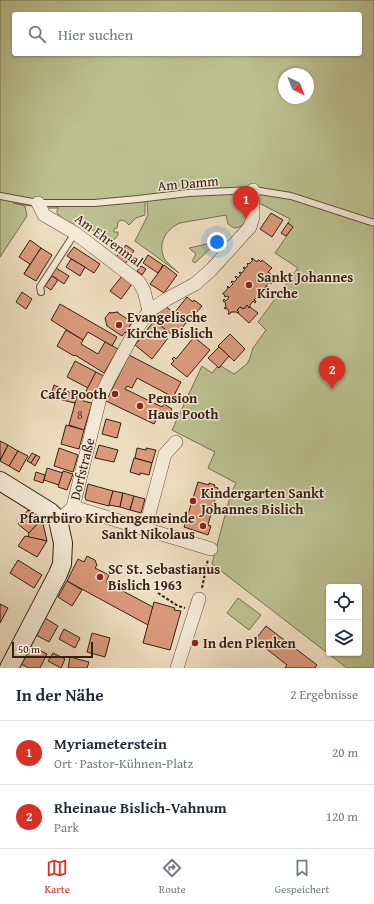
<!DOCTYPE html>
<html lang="de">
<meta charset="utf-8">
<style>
body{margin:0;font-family:"Gentium Book Plus",serif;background:#f6f6f7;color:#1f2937}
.controls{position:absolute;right:12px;bottom:12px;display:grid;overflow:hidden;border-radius:4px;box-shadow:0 1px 3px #0004}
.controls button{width:36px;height:36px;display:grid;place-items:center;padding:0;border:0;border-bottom:1px solid #e0e1e3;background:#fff;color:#1f2937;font:20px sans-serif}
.compass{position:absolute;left:278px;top:68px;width:36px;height:36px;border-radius:50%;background:#fff;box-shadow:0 1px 3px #0004;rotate:137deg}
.scale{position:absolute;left:12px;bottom:10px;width:81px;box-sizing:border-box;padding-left:4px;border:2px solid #372112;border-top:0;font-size:11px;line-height:14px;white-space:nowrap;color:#372112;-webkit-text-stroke:3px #f3e9d5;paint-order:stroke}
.you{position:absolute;left:217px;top:242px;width:14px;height:14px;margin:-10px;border:3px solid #fff;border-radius:50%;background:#1a73e8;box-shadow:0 0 0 6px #1a73e833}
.badge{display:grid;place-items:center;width:26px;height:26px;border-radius:50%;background:#d93025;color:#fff;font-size:13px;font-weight:700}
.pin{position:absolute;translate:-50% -33px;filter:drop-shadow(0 1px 2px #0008)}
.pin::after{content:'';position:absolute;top:21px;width:14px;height:12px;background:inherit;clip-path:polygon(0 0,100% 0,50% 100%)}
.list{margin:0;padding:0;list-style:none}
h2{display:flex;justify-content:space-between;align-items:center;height:52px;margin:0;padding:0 16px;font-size:17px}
h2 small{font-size:13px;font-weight:400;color:#747a83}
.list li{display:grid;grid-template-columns:26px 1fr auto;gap:12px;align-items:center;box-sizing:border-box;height:64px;padding:0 16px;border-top:1px solid #e0e1e3}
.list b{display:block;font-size:15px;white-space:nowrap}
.list p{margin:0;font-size:13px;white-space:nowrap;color:#747a83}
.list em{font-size:13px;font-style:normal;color:#747a83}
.icon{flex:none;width:22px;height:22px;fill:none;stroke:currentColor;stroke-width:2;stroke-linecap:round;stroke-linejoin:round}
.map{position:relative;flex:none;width:374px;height:668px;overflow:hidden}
.search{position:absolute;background:#fff;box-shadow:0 1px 3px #0004;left:12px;right:12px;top:12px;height:44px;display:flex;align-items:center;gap:10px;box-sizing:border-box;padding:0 14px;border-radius:4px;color:#747a83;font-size:15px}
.sheet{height:180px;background:#fff}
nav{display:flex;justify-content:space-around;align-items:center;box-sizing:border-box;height:56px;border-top:1px solid #e0e1e3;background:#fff;font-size:11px;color:#747a83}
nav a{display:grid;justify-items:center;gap:2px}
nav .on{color:#d93025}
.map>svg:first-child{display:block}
</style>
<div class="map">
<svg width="374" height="668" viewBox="0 0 374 668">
<rect width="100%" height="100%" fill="#edddbf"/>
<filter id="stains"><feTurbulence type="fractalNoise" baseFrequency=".005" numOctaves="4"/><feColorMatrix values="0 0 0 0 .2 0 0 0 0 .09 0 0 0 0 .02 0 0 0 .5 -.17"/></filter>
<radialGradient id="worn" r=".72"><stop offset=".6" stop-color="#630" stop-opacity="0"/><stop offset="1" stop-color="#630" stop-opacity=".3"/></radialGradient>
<g fill="#bbc090" stroke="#797051" fill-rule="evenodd">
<path d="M0,0h374v668h-27l-135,-104 19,-71 5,-10 -28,-15 7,-16 -43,-22 30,-64 10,7 5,-6 2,1 2,-2 13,8 13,-10 3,-6 3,-10 13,-18 -8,-8 40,-54 -23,-15 18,-26 -5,-4 2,-4 -31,-16v-2l-18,-7c9,9 11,33 -7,34l-6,-4 -2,-9 -46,8c-15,6 -23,22 -15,37 4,5 10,9 14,13l-44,-32 13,-26 -1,-14 -2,1v13l-9,3 -7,7 -4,-4 -4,-1 -3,2 -1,6 -3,1v3h4v3l-3,4 -7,3 -7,-3 -1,-3 -14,-11 -11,-3 -3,4 -10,-7 -5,-6v-3l2,-2h-15l-31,-5 12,3 2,10 -27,41zM14,14h346v40h-346zM284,74h24v24h-24zM329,587h30v66h-30z"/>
<polygon points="211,243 212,243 213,246 195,263 192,261 196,254 189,248"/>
<polygon points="238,598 261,615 249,630 227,613"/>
</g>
<g fill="#db997c" stroke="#372112">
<polygon points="271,213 283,220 272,237 260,229"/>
<polygon points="288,223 293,227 286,236 281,233"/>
<polygon points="30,240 41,248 24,274 30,264 19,257"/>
<polygon points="126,245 134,251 125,264 116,257"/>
<polygon points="74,247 100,264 94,273 67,256"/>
<polygon points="41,248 52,255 36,281 24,274"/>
<polygon points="148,255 163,265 158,273 143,263"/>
<polygon points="252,258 257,262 258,260 259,260 261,262 262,260 272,268 268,272 276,278 275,279 273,278 270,281 272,283 271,284 269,282 266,286 268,287 267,288 265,287 262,291 264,292 263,293 261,292 258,295 260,297 259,298 257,297 254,300 256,301 255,303 253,301 250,305 250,308 249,308 247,305 244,309 240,307 237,310 239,312 238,313 236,312 231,312 230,314 228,314 229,312 227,308 225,309 224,308 226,307 225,302 223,301 224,299 226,301 229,297 227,296 225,297 224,294 223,294 223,293 224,293 228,288 227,287 228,286 229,288 233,284 231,282 232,281 234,282 237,279 235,277 236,276 238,278 241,274 239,273 240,272 242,273 245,269 243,268 244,267 246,268 248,265 247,264 248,263 249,264 253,260 251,259"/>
<polygon points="71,259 85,267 80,276 66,267"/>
<polygon points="164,265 177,275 164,293 150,284"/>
<polygon points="141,266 146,269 142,275 137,271"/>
<polygon points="56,268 69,276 64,284 51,275"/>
<polygon points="52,276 58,280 51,290 45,286"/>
<polygon points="122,276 132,284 121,299 110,291"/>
<polygon points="22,292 32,299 26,309 16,302"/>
<polygon points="187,297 193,302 194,300 202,306 188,322 175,312"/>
<polygon points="60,304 117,337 112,346 88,332 83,340 51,320"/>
<polygon points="164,305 186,323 175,337 153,320"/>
<polygon points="247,305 249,308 250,307 258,313 249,323 238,313 239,312 237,310 240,307 244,309"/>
<polygon points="110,312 110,313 118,312 118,313 132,322 129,327 130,328 127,333 125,332 122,336 107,326 105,318"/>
<polygon points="154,321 165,329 162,333 168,338 152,359 135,345"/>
<polygon points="66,330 83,340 81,344 98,354 105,342 118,349 104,373 75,355 74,356 57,346"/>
<polygon points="230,334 245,349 234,361 218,346"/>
<polygon points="194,337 210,350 187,377 171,364 174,361 172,359 174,357 176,359"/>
<polygon points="219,347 229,356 219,368 208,358"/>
<polygon points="129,355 181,382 173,397 137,378 132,388 127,386 125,389 162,407 164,404 172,409 168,417 160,413 154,424 106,401"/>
<polygon points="75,361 96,372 88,388 67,377"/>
<polygon points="96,372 104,376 94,395 86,391"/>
<polygon points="54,385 65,390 62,398 51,395"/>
<polygon points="65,390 77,396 75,403 62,400"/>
<polygon points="77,396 84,399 83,401 92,403 84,430 69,425"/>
<polygon points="106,419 121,423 117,438 102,434"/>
<polygon points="66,425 84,430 79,449 61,444"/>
<polygon points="0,441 8,445 0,460"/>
<polygon points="8,445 18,451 9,466 0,461"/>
<polygon points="99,445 118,450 114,462 95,458"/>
<polygon points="59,448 78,455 73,472 54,466"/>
<polygon points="137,448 146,450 146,448 156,450 152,463 135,458"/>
<polygon points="18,451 28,456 19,472 9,466"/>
<polygon points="32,453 36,455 31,463 27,461"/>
<polygon points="36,455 40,457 35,466 31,463"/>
<polygon points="134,458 152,463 149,475 140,473 140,475 130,472"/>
<polygon points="47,468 63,473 59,485 44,480"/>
<polygon points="63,471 73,474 67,490 58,487"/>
<polygon points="36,472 45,475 43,483 34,480"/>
<polygon points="198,482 209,485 209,483 215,485 214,487 218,488 208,525 211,526 208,535 184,527"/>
<polygon points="88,484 113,491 109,506 86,500 85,497"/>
<polygon points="113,491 123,493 120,507 109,505"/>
<polygon points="123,493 134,496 130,510 120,507"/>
<polygon points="134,496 145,499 141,513 130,510"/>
<polygon points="28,510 42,519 29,533 18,524"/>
<polygon points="42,519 47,541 28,537 29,533"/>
<polygon points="25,536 47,541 37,557 18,546"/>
<polygon points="87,556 95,560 97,565 95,568 109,575 106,582 153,607 148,625 67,581 78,559 84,562"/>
<polygon points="18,560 42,575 34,588 10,573"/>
<polygon points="67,581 82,590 72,606 58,597"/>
<polygon points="154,602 175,608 174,610 181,611 170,650 143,643"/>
<polygon points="0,604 8,608 0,623"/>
<polygon points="45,618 58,626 49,642 36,635"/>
<polygon points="266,626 317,665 315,668 285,668 287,665 255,640"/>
<polygon points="64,629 80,638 75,648 59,639"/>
<polygon points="92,633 110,638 105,657 87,652"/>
<polygon points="31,646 47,654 40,668 29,668 21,664"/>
<polygon points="53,653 65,659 61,668 48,661"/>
<polygon points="70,657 89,662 87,668 68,668"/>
</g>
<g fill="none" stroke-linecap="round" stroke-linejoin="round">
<defs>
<g id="lane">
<polyline points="0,196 38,203 94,203 138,199 188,193 253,190 291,196 374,223"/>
<polyline points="41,292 40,287 75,233"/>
</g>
<g id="street">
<polyline points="38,203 44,215 75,233 139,282 144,291 149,311"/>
<polyline points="73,507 211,549"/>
<polyline points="58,520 68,512 73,507 100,398 108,381 135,331 149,311 167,299 195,284 211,270 250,227 253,217 253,190"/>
<polyline points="145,529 165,454 176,442"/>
<polyline points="177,668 199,599"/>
</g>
<polyline id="secondary" points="0,481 50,512 58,520 63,543 62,564 58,574 9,668"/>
</defs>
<use href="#lane" stroke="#64503d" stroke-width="8"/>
<use href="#street" stroke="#64503d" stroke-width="14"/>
<use href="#secondary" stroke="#372112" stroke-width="20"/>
<g stroke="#372112" stroke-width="2" stroke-dasharray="3 2" stroke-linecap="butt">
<polyline points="202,588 208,559"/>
<polyline points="158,593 178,606 185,608"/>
</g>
<use href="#lane" stroke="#f3e9d5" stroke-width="6"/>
<use href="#street" stroke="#f3e9d5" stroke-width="13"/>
<use href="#secondary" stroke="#f3e9d5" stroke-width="18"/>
</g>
<g fill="#8f2418" stroke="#f3e9d5" stroke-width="1.5">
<circle cx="249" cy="285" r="4"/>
<circle cx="119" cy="325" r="4"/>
<circle cx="115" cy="394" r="4"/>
<circle cx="140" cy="406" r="4"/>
<circle cx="193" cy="501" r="4"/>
<circle cx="203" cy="526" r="4"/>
<circle cx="100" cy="577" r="4"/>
<circle cx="195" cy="643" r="4"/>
</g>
<g text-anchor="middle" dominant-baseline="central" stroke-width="3" stroke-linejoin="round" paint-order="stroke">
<g font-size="12" fill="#603f2c">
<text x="80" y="414">8</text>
</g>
<g font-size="14" fill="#372112" stroke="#f3e9d5">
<text transform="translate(188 183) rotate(-5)">Am Damm</text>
<text transform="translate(109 240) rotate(36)">Am Ehrenmal</text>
<text transform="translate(82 469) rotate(-76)">Dorfstraße</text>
</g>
<g font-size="14" font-weight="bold" fill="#372112" stroke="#f3e9d5" text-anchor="start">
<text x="257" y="277">Sankt Johannes<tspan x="257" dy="16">Kirche</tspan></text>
<text x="127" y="317">Evangelische<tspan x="127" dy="16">Kirche Bislich</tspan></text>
<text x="107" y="394" text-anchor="end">Café Pooth</text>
<text x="148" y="398">Pension<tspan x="148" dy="16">Haus Pooth</tspan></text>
<text x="201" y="493">Kindergarten Sankt<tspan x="201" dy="16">Johannes Bislich</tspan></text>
<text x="195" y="518" text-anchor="end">Pfarrbüro Kirchengemeinde<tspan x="195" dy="16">Sankt Nikolaus</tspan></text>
<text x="108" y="569">SC St. Sebastianus<tspan x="108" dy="16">Bislich 1963</tspan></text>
<text x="203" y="643">In den Plenken</text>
</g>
</g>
<rect width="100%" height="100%" filter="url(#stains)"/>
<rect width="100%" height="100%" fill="url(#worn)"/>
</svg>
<div class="controls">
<button><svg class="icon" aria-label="locate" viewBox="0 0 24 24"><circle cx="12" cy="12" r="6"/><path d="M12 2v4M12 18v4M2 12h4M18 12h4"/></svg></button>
<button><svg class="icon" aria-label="layers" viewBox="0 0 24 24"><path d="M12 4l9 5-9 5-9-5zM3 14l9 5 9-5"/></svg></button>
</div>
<svg class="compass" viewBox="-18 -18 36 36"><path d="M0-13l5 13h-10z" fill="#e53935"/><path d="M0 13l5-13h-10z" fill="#747a83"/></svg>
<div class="scale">50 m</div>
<div class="you"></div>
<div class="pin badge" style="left:246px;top:219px">1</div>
<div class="pin badge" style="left:332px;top:389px">2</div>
<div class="search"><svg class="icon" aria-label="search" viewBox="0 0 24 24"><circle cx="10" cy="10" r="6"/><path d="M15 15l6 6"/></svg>Hier suchen</div>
</div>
<section class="sheet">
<h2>In der Nähe<small>2 Ergebnisse</small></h2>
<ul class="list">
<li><span class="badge">1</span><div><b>Myriameterstein</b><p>Ort · Pastor-Kühnen-Platz</p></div><em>20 m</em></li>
<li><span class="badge">2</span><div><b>Rheinaue Bislich-Vahnum</b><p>Park</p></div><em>120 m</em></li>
</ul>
</section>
<nav>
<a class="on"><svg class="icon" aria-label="map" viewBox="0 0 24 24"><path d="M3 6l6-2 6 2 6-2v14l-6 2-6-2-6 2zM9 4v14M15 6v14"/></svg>Karte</a>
<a><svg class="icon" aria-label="directions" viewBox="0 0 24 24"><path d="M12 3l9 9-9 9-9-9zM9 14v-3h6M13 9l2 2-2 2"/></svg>Route</a>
<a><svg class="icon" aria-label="saved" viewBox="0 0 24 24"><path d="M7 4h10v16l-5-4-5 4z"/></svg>Gespeichert</a>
</nav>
